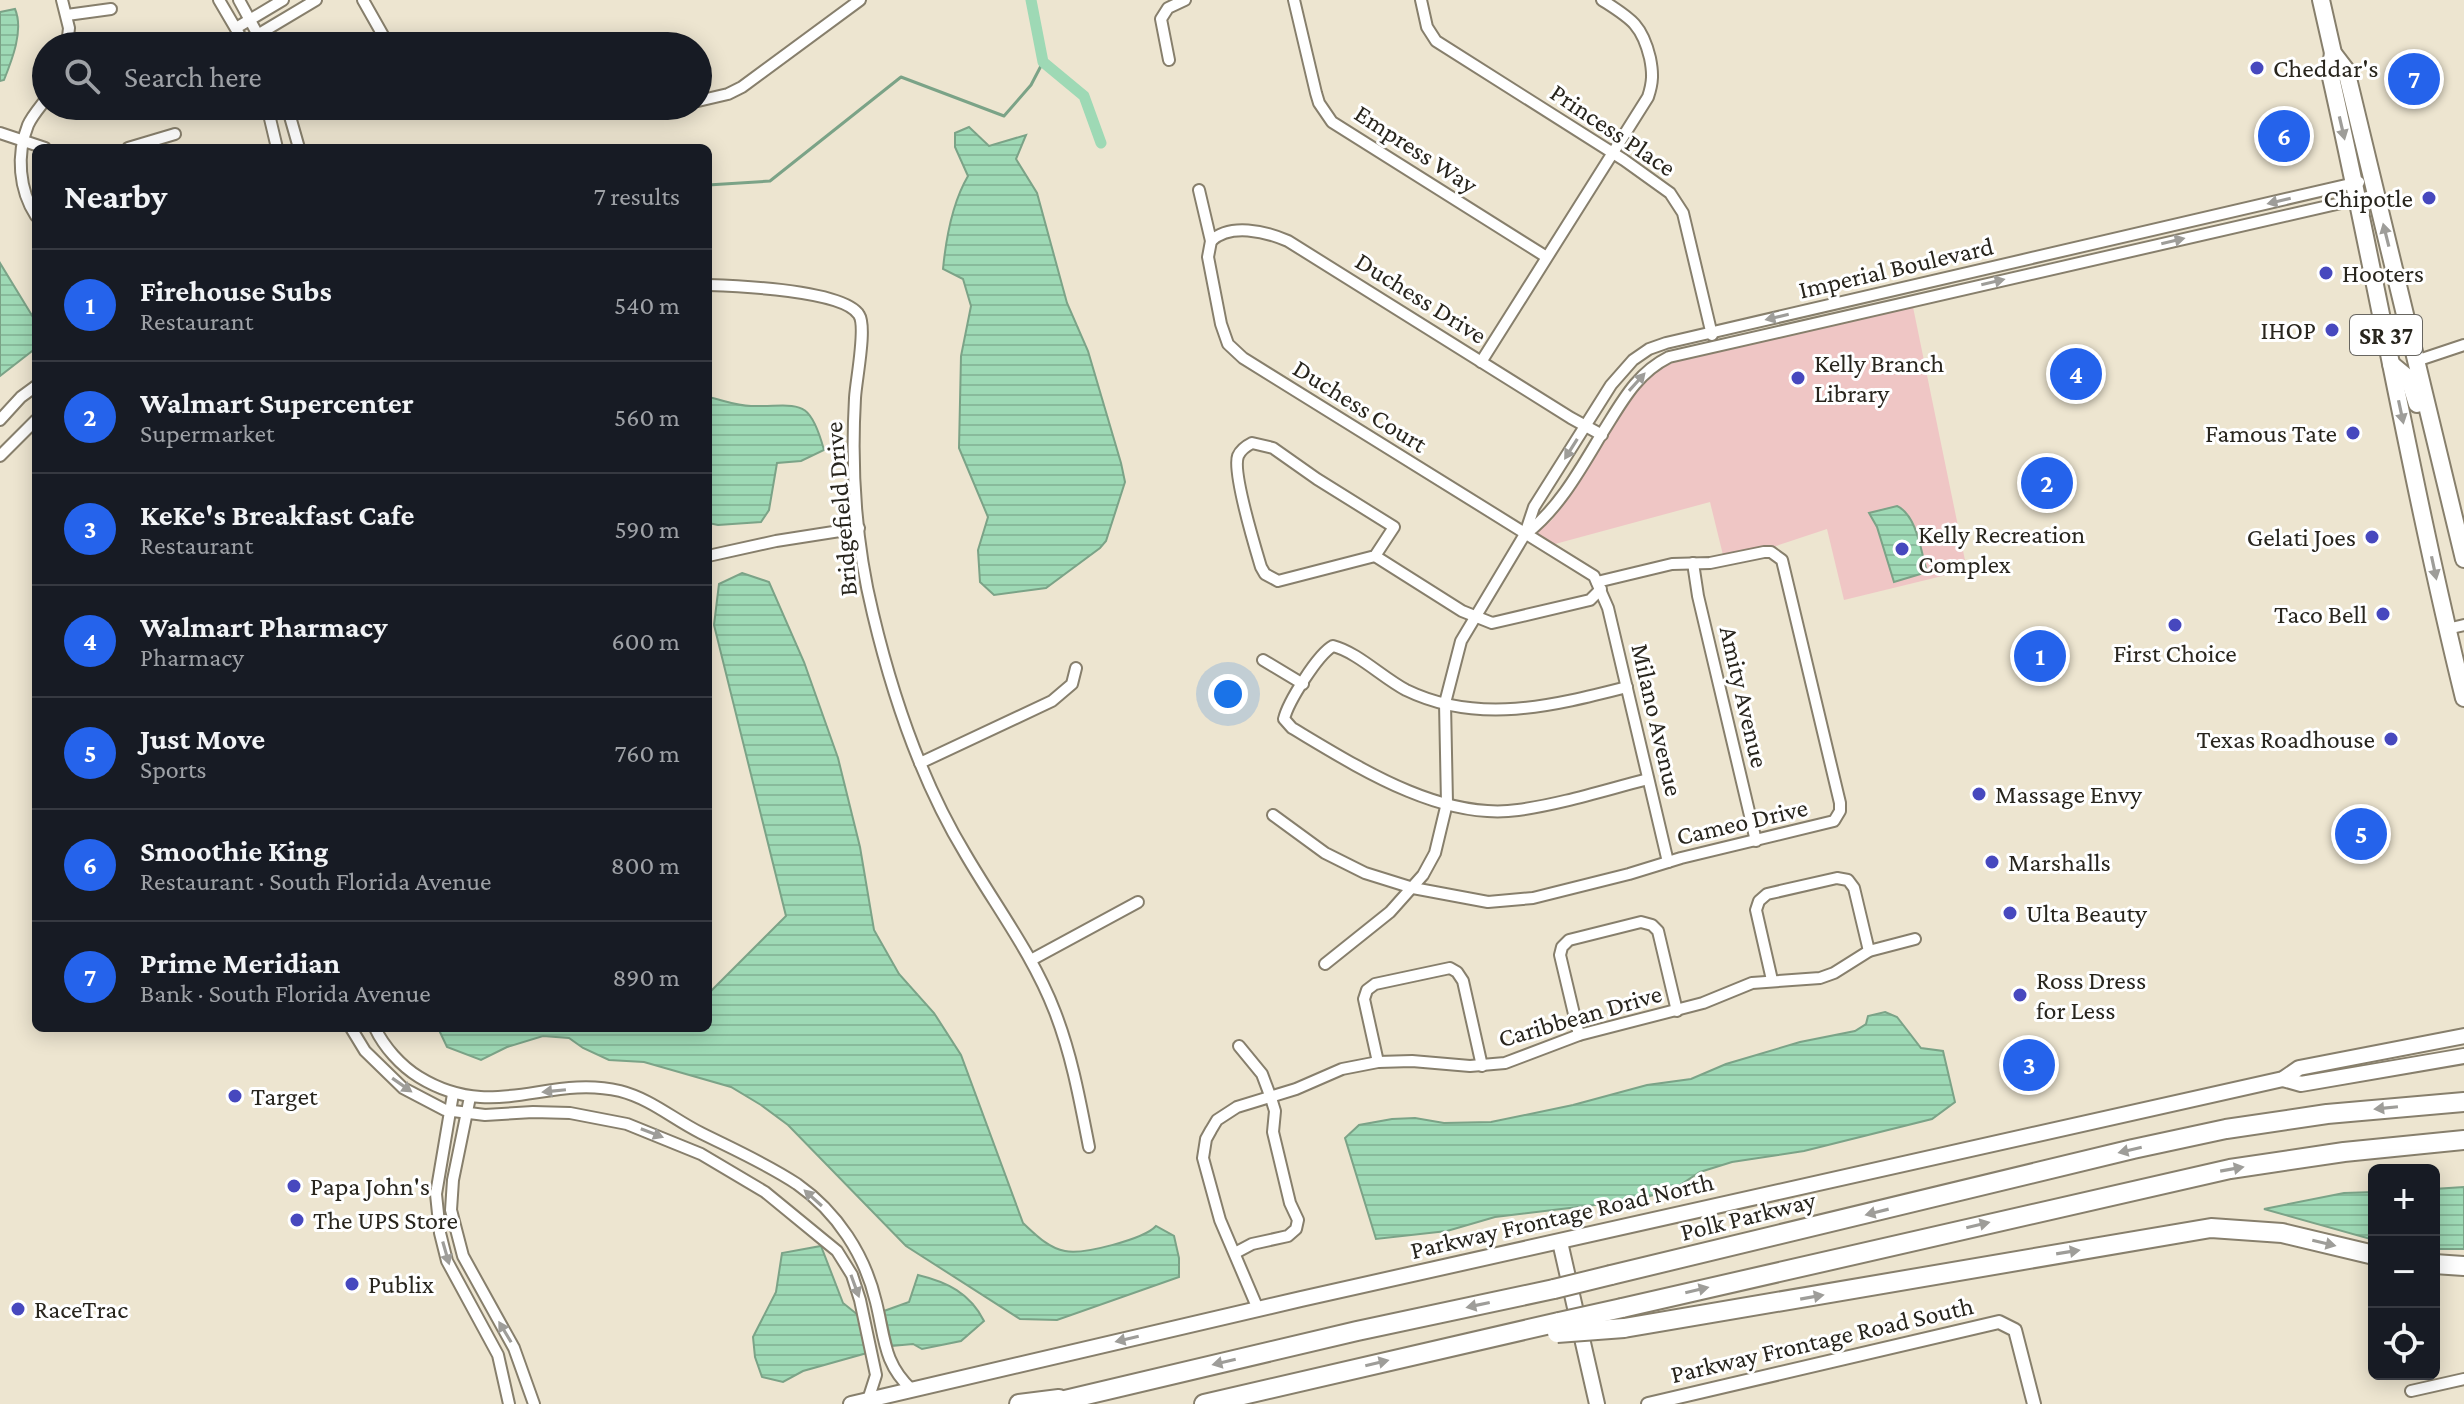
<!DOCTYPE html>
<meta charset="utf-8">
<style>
body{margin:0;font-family:"Crimson Pro",serif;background:#20242c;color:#f1f3f6}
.controls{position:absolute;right:24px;bottom:24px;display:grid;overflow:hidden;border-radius:12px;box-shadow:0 4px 20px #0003}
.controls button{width:72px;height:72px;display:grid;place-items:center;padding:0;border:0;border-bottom:2px solid #363941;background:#171b24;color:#f1f3f6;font:40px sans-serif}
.you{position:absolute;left:1228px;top:694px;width:28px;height:28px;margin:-20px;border:6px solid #fff;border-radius:50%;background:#1a73e8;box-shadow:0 0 0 12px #1a73e833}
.badge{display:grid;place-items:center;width:52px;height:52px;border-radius:50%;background:#2563eb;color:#fff;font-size:26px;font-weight:700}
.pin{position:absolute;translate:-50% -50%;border:4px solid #fff;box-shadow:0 2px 8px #0006}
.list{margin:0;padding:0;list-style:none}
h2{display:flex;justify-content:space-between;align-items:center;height:104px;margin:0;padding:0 32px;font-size:34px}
h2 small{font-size:26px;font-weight:400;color:#9ea1a6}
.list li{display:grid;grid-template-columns:52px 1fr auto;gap:24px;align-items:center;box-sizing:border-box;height:112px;padding:0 32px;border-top:2px solid #363941}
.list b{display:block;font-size:30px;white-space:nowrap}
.list p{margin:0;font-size:26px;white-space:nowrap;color:#9ea1a6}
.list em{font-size:26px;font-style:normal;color:#9ea1a6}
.icon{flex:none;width:44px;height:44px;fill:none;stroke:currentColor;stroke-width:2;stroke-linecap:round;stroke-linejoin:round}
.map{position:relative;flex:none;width:2464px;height:1404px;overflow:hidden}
.search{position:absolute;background:#171b24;box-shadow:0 4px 20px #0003;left:32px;top:32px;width:680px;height:88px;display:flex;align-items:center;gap:20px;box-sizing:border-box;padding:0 28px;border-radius:44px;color:#9ea1a6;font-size:30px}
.panel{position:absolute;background:#171b24;box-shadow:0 4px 20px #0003;left:32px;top:144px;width:680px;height:888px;border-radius:12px}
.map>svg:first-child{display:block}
</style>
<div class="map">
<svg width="2464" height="1404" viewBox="0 0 2464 1404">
<defs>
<pattern id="water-rules" width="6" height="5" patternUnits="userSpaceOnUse" patternTransform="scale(2)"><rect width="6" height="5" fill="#9ed9b5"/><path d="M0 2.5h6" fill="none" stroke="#88ba9b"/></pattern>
</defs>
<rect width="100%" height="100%" fill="#ede5d0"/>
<path fill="#efc6c5" d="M1913,307l54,263 -123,30 -17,-71 -54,18 -10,-1 -40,9 -13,-53 -155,42h-5l-15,-10 17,-14 84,-130c17,-19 34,-27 57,-35z"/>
<g fill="url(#water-rules)" stroke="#7ba387" stroke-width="2">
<path d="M15,9c9,21 -3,51 -11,71l-4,1v-69z"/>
<path d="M969,127l20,19 37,-11 -10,24 21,34 30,110 21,48 33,112 4,19 -19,59 -6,7 -54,40 -52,7 -14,-13 -2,-32 10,-33 -29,-69 2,-92 10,-50 -8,-27 -20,-10c3,-31 9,-66 25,-93l-13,-29v-14z"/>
<polygon points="0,263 36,322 36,348 0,376"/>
<path d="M708,397c14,3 29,9 43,9 48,1 58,-11 73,44l-23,11 -24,2 -8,47 -8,12 -43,3 -10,-2z"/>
<path d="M1897,506c20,9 24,46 30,66l-33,10 -17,-55 -8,-14z"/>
<path d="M742,573l27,9 35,80 34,96 22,89 14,83 25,44 35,39 27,42 62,168c12,11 25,25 42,28 18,4 79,-12 91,-25l18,10 5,22v19l-122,43 -37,-1 -114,-73 -118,-121 -27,-20 -30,-18 -87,-25 -35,-2 -26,-12 -14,-10 -26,-2 -36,11 -26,13 -34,-13 -9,-19h270v-34l78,-78 -72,-291 5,-41z"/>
<polygon points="1885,1012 1897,1017 1921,1048 1943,1051 1955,1102 1932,1119 1804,1151 1732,1162 1700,1172 1674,1189 1636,1200 1495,1217 1447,1231 1376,1239 1345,1138 1359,1125 1392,1119 1415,1118 1444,1123 1491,1122 1573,1105 1647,1085 1691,1079 1726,1064 1800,1042 1855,1031 1866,1024 1868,1016"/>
<polygon points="2464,1187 2464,1249 2434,1249 2434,1189"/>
<polygon points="2374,1192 2374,1240 2264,1209 2344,1193"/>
<polygon points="821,1246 843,1303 858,1315 867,1353 803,1371 783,1382 762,1377 755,1357 753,1337 776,1292 782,1253"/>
<path d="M918,1275c29,7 52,18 66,46l-23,20 -39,8 -9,-5 -21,2 -8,-35 25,-9z"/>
</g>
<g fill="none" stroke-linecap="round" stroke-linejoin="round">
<polyline stroke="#7ba387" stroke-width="3" points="708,185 770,181 901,77 1004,116 1031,85 1043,62"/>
<polyline stroke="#9ed9b5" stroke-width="11" points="1031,0 1043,62 1084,96 1101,143"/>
<defs>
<g id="minor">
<polyline points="62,0 69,28 67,46"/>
<polyline points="219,0 246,46"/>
<polyline points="239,0 264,46"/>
<polyline points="363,0 389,46"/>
<polyline points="1294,0 1316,93 1319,103 1332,122 1545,256"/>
<polyline points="1421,0 1427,27 1436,41 1624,160 1670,193 1683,213 1712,335"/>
<polyline points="67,15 111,9"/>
<polyline points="236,28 283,0"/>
<polyline points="244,43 316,0"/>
<polyline points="1169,60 1161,19 1168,8 1185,0"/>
<polyline points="698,101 728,94 742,87 860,0"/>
<polyline points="267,106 277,148"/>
<polyline points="287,106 299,148"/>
<polyline points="0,133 45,148"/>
<polyline points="128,148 175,134"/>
<polyline points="1199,190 1211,241 1208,257 1221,324 1228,344 1243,358 1594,576 1608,608 1668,862"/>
<path d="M36,216c-17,-26 -20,-61 -8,-91 4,-9 12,-18 18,-26"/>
<path d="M1211,241c19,-18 54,-10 77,0l283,177 31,17"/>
<path d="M708,285c29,1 136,5 151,30 8,12 -3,65 -4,83 -4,71 1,147 18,216 20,84 48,167 93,241 31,53 67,100 89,157 17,44 25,89 34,135"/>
<polyline points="2416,361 2464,345"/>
<path d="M1481,362l167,-265c5,-15 5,-24 2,-39 -8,-34 -20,-40 -48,-58"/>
<polyline points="0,420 21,397 36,386"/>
<path d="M1252,443l21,5 44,31 77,48 -19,29 -97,25 -13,-7 -4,-7c-6,-20 -29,-95 -23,-111 3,-7 8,-10 14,-13z"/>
<polyline points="0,456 36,420"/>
<path d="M1527,533c32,-25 53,-63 74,-98 20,-31 34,-61 68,-78l707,-162"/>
<polyline points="708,556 776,541 859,528"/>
<polyline points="1375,556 1462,611 1492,623 1590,600 1601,589"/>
<polyline points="1693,563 1698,596 1756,841"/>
<polyline points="2447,629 2464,625"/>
<polyline points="1263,660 1303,684"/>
<path d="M1627,687c-74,19 -149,38 -221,3 -23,-12 -49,-38 -73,-44 -15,8 -45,56 -49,73l8,9c64,38 148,93 226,82 44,-6 87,-20 130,-31"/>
<polyline points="920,763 1052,701 1072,684 1076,668"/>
<polyline points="1273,815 1325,853 1365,873 1413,888 1488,902 1533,898 1629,874 1681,858 1834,821 1840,811 1840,803 1782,560 1771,552 1764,552 1710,563 1672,564 1597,582"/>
<polyline points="1031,960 1138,902"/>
<polyline points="1325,964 1390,912 1423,875 1435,853 1447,803 1445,703 1461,641 1525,534 1534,507 1611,385 1633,360 1649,349 1666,343 2359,182"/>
<polyline points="1772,980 1756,910 1759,901 1767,894 1837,878 1848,880 1854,888 1869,951"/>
<polyline points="351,1028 365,1051 403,1088 445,1110 485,1115 533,1112 570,1113 627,1124 701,1154 765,1192 837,1251 852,1275 860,1300 876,1375 868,1400"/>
<path d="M375,1028c9,19 26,38 44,49 75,46 128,-3 201,14 31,8 53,28 81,42 32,16 66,31 96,51 40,28 68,71 79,118 9,36 7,61 36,88"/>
<polyline points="1579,1035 1560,955 1562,947 1569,940 1641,922 1652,925 1658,931 1677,1011"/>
<polyline points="1378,1062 1364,999 1367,990 1375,984 1450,968 1457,972 1463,981 1482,1066"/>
<polyline points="453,1094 436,1194 440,1233 447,1261 498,1355 509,1404"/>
<polyline points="470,1097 453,1180 451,1210 463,1256 514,1348 534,1404"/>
<polyline points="1235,1253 1252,1244 1288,1236 1296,1229 1298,1220 1290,1203 1273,1132 1275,1111 1271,1098 1262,1074 1239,1046"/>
<polyline points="1258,1309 1220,1220 1203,1158 1206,1139 1211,1130 1217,1120 1237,1107 1296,1089 1342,1069 1378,1062 1412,1061 1470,1066 1505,1063 1579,1035 1703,1003 1752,983 1820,978 1834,973 1869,951 1915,939"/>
<polyline points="2411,1391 2464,1379"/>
</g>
<polyline id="tertiary" points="1648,1404 1999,1322 2015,1330 2034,1404"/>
<g id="secondary">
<polyline points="2283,1079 2301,1084 2464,1056"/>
<polyline points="1560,1242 1597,1404"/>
<polyline points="851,1404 1301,1299 2283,1079 2299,1068 2464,1036"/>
</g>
<g id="primary">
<polyline points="2321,0 2333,53 2346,70 2464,559"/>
<path d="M2333,53l-3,20c47,208 83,418 134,625"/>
<polyline points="2391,364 2409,379 2417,404"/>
</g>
<g id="motorway">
<polyline points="2434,1264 2464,1266"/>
<polyline points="1611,1275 2133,1149 2226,1129 2327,1114 2464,1102"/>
<polyline points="1622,1308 2230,1169 2344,1152 2464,1140"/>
<polyline points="1624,1328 2211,1228 2282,1233 2374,1255"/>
<polyline points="1019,1404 1059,1399"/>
<polyline points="1048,1404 1357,1331 1554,1289"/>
<polyline points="1204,1404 1559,1322"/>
</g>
</defs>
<use href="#minor" stroke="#877f6c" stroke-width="14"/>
<use href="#tertiary" stroke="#877f6c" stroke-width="16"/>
<use href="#secondary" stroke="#877f6c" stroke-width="18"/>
<use href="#primary" stroke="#877f6c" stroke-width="20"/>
<use href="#motorway" stroke="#877f6c" stroke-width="22"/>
<use href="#minor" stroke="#fff" stroke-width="10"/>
<use href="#tertiary" stroke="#fff" stroke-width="12"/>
<use href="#secondary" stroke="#fff" stroke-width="14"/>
<use href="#primary" stroke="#fff" stroke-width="16"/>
<use href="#motorway" stroke="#fff" stroke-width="18"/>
<defs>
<g id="motorway-bridge">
<polyline points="1554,1289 1611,1275"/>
<polyline points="1559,1322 1622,1308"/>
<polyline points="1557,1333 1624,1328"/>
</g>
</defs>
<use href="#motorway-bridge" stroke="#877f6c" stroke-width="22" stroke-linecap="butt"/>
<use href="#motorway-bridge" stroke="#fff" stroke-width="18"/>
</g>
<defs><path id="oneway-solid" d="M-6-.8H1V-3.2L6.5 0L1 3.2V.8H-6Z" transform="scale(2)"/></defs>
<g fill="#9e9d99">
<use href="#oneway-solid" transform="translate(2342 128) rotate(77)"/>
<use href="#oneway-solid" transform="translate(2279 201) rotate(167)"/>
<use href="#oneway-solid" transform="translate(2386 235) rotate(-104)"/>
<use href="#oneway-solid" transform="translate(2173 241) rotate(-13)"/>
<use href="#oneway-solid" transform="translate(1993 282) rotate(-13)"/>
<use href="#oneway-solid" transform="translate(1777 317) rotate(167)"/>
<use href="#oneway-solid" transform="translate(1637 382) rotate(-48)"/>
<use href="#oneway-solid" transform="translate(2401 412) rotate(78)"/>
<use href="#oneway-solid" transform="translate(1571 449) rotate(122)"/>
<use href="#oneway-solid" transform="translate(2434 568) rotate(78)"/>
<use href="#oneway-solid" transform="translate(402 1085) rotate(35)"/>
<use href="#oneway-solid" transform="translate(554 1091) rotate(174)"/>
<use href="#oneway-solid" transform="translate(2386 1108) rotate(174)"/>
<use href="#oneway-solid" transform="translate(652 1133) rotate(21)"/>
<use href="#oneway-solid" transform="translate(2130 1150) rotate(167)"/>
<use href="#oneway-solid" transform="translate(2232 1169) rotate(-10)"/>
<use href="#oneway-solid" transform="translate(813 1198) rotate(-138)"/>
<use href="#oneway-solid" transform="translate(1877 1212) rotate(166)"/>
<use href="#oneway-solid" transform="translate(1978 1225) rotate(-13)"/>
<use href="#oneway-solid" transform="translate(2324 1243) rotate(13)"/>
<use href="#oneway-solid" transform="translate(2068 1252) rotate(-9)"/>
<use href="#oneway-solid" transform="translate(446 1253) rotate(74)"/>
<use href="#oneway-solid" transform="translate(855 1286) rotate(70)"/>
<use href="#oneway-solid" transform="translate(1697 1290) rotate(-13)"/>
<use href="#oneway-solid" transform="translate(1812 1297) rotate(-10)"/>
<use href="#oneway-solid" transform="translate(1478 1305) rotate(168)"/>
<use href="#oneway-solid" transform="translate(505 1332) rotate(-121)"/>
<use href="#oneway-solid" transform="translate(1127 1339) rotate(167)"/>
<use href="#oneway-solid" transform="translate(1224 1362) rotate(167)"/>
<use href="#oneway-solid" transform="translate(1377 1363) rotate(-13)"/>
</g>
<g fill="#4748be" stroke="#fff" stroke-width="3">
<circle cx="2257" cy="68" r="8"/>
<circle cx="2429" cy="198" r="8"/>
<circle cx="2326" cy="273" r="8"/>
<circle cx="2332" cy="330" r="8"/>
<circle cx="1798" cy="378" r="8"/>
<circle cx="2353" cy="433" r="8"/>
<circle cx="2372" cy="537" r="8"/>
<circle cx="1902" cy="549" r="8"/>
<circle cx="2383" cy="614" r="8"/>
<circle cx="2175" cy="625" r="8"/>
<circle cx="2391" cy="739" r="8"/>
<circle cx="1979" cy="794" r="8"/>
<circle cx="1992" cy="862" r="8"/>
<circle cx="2010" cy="913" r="8"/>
<circle cx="2020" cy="995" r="8"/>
<circle cx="235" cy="1096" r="8"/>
<circle cx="294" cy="1186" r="8"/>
<circle cx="297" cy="1220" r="8"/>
<circle cx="352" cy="1284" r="8"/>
<circle cx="18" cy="1309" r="8"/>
</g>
<g text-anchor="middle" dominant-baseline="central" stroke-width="6" stroke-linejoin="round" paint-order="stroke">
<rect fill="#fff" stroke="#686661" stroke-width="2" x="2350" y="315" width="72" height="40" rx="6"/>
<g font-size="24" font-weight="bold" fill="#28251d">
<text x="2386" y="335">SR 37</text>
</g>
<g font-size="26" fill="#28251d" stroke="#fff" text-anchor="start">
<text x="2273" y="68">Cheddar's</text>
<text x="2413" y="198" text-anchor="end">Chipotle</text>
<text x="2342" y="273">Hooters</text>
<text x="2316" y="330" text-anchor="end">IHOP</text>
<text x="1814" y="363">Kelly Branch<tspan x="1814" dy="30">Library</tspan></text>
<text x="2337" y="433" text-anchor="end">Famous Tate</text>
<text x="1918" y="534">Kelly Recreation<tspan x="1918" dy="30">Complex</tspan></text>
<text x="2356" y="537" text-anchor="end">Gelati Joes</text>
<text x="2367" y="614" text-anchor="end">Taco Bell</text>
<text x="2175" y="653" text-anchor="middle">First Choice</text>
<text x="2375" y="739" text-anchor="end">Texas Roadhouse</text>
<text x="1995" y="794">Massage Envy</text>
<text x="2008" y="862">Marshalls</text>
<text x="2026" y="913">Ulta Beauty</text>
<text x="2036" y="980">Ross Dress<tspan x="2036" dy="30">for Less</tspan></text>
<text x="251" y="1096">Target</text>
<text x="310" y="1186">Papa John's</text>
<text x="313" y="1220">The UPS Store</text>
<text x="368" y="1284">Publix</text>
<text x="34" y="1309">RaceTrac</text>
</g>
<g font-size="26" fill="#28251d" stroke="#fff">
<text transform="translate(1613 130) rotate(34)">Princess Place</text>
<text transform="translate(1416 149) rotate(33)">Empress Way</text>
<text transform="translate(1896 268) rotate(-13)">Imperial Boulevard</text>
<text transform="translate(1421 298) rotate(32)">Duchess Drive</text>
<text transform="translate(1360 406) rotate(32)">Duchess Court</text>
<text transform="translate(841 509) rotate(-95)">Bridgefield Drive</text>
<text transform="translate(1744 697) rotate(77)">Amity Avenue</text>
<text transform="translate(1657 720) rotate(77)">Milano Avenue</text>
<text transform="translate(1742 822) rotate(-13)">Cameo Drive</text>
<text transform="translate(1580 1016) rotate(-16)">Caribbean Drive</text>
<text transform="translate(1562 1216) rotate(-13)">Parkway Frontage Road North</text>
<text transform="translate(1748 1216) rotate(-14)">Polk Parkway</text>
<text transform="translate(1822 1340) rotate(-13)">Parkway Frontage Road South</text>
</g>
</g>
</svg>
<div class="controls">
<button>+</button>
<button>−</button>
<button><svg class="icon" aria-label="locate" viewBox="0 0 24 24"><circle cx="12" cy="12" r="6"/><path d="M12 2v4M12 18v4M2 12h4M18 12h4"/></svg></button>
</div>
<div class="you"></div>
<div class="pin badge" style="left:2040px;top:656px">1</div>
<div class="pin badge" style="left:2047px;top:483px">2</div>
<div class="pin badge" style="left:2029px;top:1065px">3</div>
<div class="pin badge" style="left:2076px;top:374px">4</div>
<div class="pin badge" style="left:2361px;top:834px">5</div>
<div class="pin badge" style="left:2284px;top:136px">6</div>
<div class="pin badge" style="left:2414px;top:79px">7</div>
<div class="search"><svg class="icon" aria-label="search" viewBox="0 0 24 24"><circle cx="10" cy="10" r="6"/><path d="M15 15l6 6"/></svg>Search here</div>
<section class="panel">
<h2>Nearby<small>7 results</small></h2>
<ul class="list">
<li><span class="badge">1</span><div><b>Firehouse Subs</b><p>Restaurant</p></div><em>540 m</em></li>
<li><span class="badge">2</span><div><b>Walmart Supercenter</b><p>Supermarket</p></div><em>560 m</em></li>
<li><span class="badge">3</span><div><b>KeKe's Breakfast Cafe</b><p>Restaurant</p></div><em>590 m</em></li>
<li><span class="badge">4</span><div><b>Walmart Pharmacy</b><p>Pharmacy</p></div><em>600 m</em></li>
<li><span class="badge">5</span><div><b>Just Move</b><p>Sports</p></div><em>760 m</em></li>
<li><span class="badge">6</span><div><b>Smoothie King</b><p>Restaurant · South Florida Avenue</p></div><em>800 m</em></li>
<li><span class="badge">7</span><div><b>Prime Meridian</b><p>Bank · South Florida Avenue</p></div><em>890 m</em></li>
</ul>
</section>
</div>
